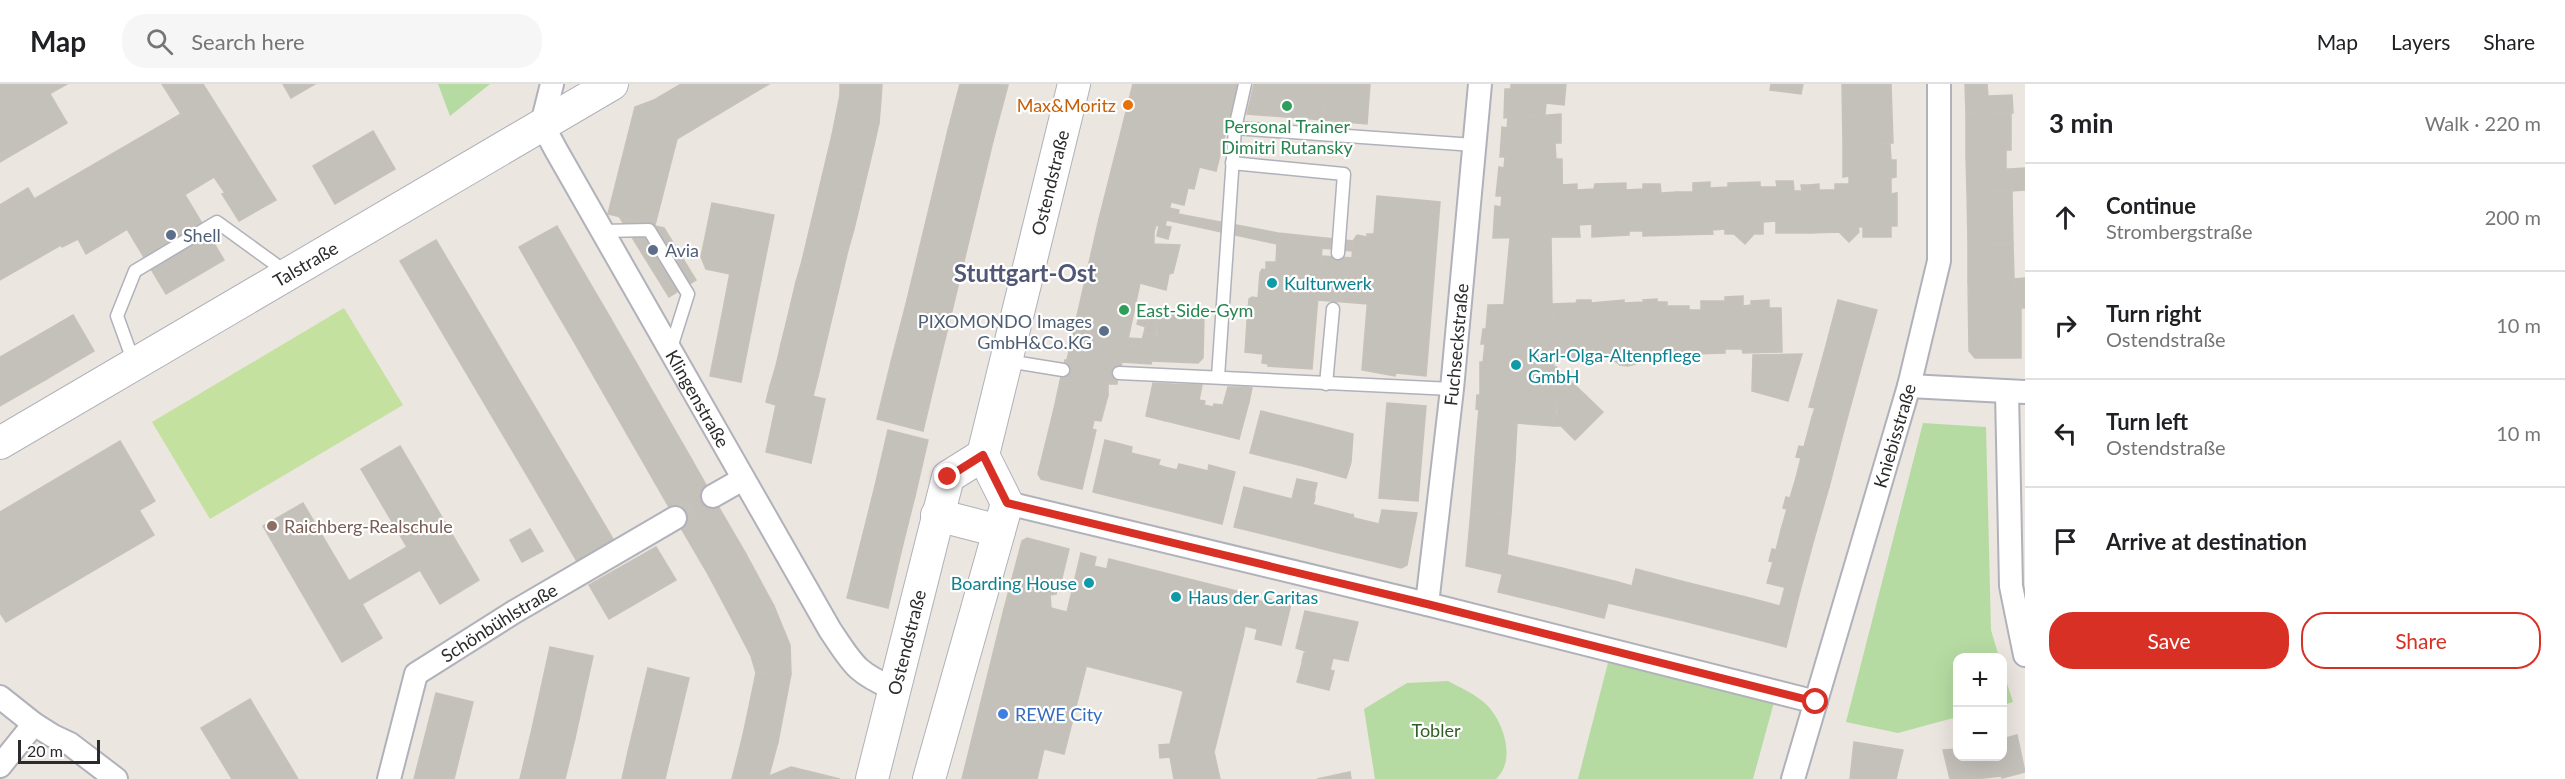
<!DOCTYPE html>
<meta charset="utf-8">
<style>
body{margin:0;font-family:Lato,sans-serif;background:#f6f6f6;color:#202124}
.controls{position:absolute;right:18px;bottom:18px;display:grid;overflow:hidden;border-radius:12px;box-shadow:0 6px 24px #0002}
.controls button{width:54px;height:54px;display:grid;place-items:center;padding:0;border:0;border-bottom:2px solid #e0e0e0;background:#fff;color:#202124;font:30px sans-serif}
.scale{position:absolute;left:18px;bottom:15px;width:82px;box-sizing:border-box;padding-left:6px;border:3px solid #2b2b2b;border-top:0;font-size:16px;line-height:21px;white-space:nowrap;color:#2b2b2b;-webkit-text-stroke:4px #fff;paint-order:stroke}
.stop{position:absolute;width:18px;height:18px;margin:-14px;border:4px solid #d93025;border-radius:50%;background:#fff}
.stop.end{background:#d93025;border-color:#fff;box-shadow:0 2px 6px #0008}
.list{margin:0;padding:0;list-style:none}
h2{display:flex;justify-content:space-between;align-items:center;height:78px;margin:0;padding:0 24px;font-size:26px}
h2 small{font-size:20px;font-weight:400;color:#757577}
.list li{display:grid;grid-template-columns:39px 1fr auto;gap:18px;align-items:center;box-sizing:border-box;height:108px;padding:0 24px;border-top:2px solid #e0e0e0}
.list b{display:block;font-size:22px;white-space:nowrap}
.list p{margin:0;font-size:20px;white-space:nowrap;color:#757577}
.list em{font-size:20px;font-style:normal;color:#757577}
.actions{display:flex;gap:12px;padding:18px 24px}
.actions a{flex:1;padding:14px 0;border:2px solid #d93025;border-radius:24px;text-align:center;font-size:21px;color:#d93025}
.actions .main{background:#d93025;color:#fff}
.icon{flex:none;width:33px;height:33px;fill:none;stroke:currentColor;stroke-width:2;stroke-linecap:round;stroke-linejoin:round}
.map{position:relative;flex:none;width:2025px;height:695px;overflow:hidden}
header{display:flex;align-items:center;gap:36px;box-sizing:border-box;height:84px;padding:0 30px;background:#fff;border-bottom:2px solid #e0e0e0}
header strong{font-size:28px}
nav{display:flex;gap:33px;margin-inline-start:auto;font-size:21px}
.search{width:420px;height:54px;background:#f6f6f6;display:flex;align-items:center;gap:15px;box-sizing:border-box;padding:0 21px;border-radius:24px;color:#757577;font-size:22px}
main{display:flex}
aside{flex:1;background:#fff}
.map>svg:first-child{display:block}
</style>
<header>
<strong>Map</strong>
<div class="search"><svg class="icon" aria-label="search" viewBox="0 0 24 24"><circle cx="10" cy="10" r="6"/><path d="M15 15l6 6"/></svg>Search here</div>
<nav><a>Map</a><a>Layers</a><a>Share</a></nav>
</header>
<main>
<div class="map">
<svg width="2025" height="695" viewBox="0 0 2025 695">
<rect width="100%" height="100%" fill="#ebe6df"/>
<g fill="#b5dba2">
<polygon points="438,0 490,0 450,32"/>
<polygon points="1923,339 1986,343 1991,546 1999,573 1958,574 1957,633 1898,649 1846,638"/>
<polygon points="1610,571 1774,618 1753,695 1578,695"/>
<polygon points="2002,584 2013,618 2003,621 2002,621"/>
<path d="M1448,597c11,6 23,11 33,19 21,15 37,59 15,79h-121l-11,-70 43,-26z"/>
</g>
<polygon fill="#c4e19f" points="344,224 403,321 210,435 152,338"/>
<g fill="#c4c0ba" stroke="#c7c2b9" stroke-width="1.5">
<polygon points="0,0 67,0 0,38"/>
<polygon points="162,0 203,0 276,116 239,137 222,110 225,109 214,93 86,170 78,155 62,163 34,115 181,30"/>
<polygon points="283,0 315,0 291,14"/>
<polygon points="681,0 769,0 677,55 654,16"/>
<polygon points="840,0 882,0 881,15 840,11"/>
<polygon points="960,0 1008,1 993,57 948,46"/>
<polygon points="1133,0 1211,0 1210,4 1218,6 1194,105 1188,104 1184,121 1171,118 1165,142 1171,143 1168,155 1157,152 1159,142 1156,141 1154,148 1099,135"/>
<polygon points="1211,0 1238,0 1216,87 1199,83 1218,6 1210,4"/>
<polygon points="1254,0 1326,0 1323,36 1247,30"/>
<polygon points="1326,0 1370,0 1367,40 1323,36"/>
<polygon points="1511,0 1566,0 1564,21 1546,19 1545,31 1504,34 1505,5 1511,5"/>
<polygon points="1771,0 1803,0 1801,10 1770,6"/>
<polygon points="1842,0 1891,0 1893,59 1843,60"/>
<polygon points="1965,0 1987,0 1988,12 2012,11 2013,29 1966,30"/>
<polygon points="50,10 67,39 0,78 0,38"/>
<polygon points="840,11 881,15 879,39 836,31"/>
<polygon points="654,16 677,55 655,141 608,130 635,23"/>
<polygon points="1561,30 1561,59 1555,59 1556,75 1562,75 1563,153 1493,154 1495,122 1501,123 1502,112 1496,112 1499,83 1504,84 1505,73 1500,73 1502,43 1507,44 1508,34"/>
<polygon points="1966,30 2011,30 2011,54 2005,54 2006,67 1966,72"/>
<polygon points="836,31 879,39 874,61 832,51"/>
<polygon points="948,46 993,57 979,115 934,104"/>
<polygon points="373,47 395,85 335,120 313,82"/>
<polygon points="832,51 874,61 869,82 827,72"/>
<polygon points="2005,54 2011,54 2011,66 2006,66"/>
<polygon points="1843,60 1890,60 1891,76 1896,76 1896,93 1891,94 1891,110 1897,109 1897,142 1891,142 1891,153 1863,153 1863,143 1858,143 1859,148 1849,158 1839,148 1811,149 1810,101 1819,100 1819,106 1835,106 1835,100 1849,100 1849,92 1843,93"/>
<polygon points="2006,67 2006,85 2011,85 2012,107 1967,108 1966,72"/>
<polygon points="827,72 869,82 864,103 822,93"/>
<polygon points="2025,84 2025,106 2012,107 2011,85"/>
<polygon points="822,93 864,103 859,124 817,114"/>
<polygon points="1776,97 1793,97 1794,107 1802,107 1801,101 1810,101 1811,149 1776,149 1776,137 1763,138 1763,150 1754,150 1745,160 1734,150 1725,150 1725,145 1712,146 1713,150 1678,151 1677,108 1693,108 1693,99 1710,98 1710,104 1728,103 1728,99 1760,98 1760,103 1777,103"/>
<polygon points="1626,99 1626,106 1643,105 1643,100 1660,100 1661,109 1677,108 1678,151 1643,152 1643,147 1629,147 1629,151 1592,153 1592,140 1579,141 1580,153 1563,153 1562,101 1577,100 1577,106 1594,105 1595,100"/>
<polygon points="28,104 61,161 0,196 0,121"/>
<polygon points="934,104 979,115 965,173 920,162"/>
<polygon points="2012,107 2013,160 1990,160 1990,157 1968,159 1967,108"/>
<polygon points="185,111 224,176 166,210 127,145"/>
<polygon points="1377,112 1440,118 1426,292 1396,289 1395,292 1362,286 1371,175 1352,174 1353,157 1357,151 1367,153 1367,150 1374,150"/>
<polygon points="817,114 859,124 854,145 812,135"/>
<polygon points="712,119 774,131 761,196 706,185 701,173"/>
<polygon points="1169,124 1179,126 1177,136 1167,133"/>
<polygon points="1178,130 1278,149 1353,157 1352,167 1277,160 1166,136 1167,133 1177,136"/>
<polygon points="620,134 664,144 696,196 669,213"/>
<polygon points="812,135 854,145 848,166 807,156"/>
<polygon points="1099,135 1154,148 1154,160 1180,161 1173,189 1169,190 1166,206 1140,199 1127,260 1140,262 1144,249 1156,251 1158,255 1151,280 1122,278 1117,298 1060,297 1065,276 1067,276"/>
<polygon points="557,142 584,189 546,210 519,163"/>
<polygon points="1551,153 1552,220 1504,220 1510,154"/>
<polygon points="436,156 481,232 445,253 400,177"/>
<polygon points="807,156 848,166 843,187 802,177"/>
<polygon points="1990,157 1990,160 2013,160 2014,195 1968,197 1968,159"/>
<polygon points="1277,160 1322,164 1312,285 1268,282 1271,242 1250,241 1247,238 1249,215 1252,213 1258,214 1260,189 1262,185 1266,186 1266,178 1276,178"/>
<polygon points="920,162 965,173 951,231 906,220"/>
<polygon points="1321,172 1371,175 1368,220 1318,216"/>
<polygon points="802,177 843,187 838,208 796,198"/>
<polygon points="584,189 611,235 573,256 546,210"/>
<polygon points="730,189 761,196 751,247 720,241"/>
<polygon points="2025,194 2025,224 2021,224 2021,208 2014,207 2014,195"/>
<polygon points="2014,195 2014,207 2021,208 2021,274 1975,274 1969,267 1968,197"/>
<polygon points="796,198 838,208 833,229 791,219"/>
<polygon points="1743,212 1743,222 1751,221 1751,217 1769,216 1769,224 1781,224 1782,268 1743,269 1742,265 1725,265 1725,269 1693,270 1692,226 1701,226 1701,217 1725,217 1725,213"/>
<polygon points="1657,215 1657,218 1667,218 1667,222 1689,222 1689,226 1692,226 1693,268 1668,269 1668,273 1642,273 1635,280 1628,282 1620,281 1611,274 1556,274 1552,220 1576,219 1577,216 1591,216 1591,219 1624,216 1624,219 1644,218 1643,216"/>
<polygon points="1838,216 1877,226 1862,280 1824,269"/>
<polygon points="791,219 833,229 828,250 786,240"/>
<polygon points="906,220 951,231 937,288 891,278"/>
<polygon points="1552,220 1556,274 1553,283 1556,283 1557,298 1553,297 1554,316 1557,316 1554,342 1478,336 1479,326 1476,325 1477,311 1480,311 1480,278 1483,278 1485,260 1481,260 1483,245 1486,245 1488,221"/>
<polygon points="1149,228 1157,230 1156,251 1144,249"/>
<polygon points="1157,229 1204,231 1203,274 1198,279 1152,277 1158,255"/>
<polygon points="73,231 94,267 45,296 23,260"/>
<polygon points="481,232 526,308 490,329 445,253"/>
<polygon points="1139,232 1148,234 1146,243 1137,240"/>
<polygon points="611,235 638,282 600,303 573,256"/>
<polygon points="1247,238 1250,241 1271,242 1268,280 1262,279 1263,270 1245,268"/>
<polygon points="786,240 828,250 823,271 781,260"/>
<polygon points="720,241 751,247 741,298 710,292"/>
<polygon points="1128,254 1142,255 1140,262 1127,260"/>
<polygon points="23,260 45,296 0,322 0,273"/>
<polygon points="781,260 823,271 818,292 776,282"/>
<polygon points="1824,269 1862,280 1845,342 1812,333 1815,324 1809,323"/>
<polygon points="1802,270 1788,317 1752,307 1753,271"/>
<polygon points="891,278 937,288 923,347 877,335"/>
<polygon points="638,282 665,329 627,350 600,303"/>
<polygon points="776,282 818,292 813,312 770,302"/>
<polygon points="1556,283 1603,328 1575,356 1561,342 1554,342 1554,330 1557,330 1557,316 1554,316 1553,297 1557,298"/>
<polygon points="1060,297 1117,298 1117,300 1108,300 1108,311 1100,311 1094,336 1054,325"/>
<polygon points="1153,299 1171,300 1171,316 1166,337 1146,332"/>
<polygon points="1171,300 1202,301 1199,316 1205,317 1204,321 1213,323 1214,320 1223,321 1228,303 1245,303 1242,316 1249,318 1239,355 1166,337 1171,316"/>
<polygon points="770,302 825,315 811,379 766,368 776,321 766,318"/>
<polygon points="1245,303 1252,304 1249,318 1242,316"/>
<polygon points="526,308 571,384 535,405 490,329"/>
<polygon points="1100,311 1108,311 1101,337 1094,336"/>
<polygon points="1387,319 1426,322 1422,369 1383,366"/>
<polygon points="1054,325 1094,336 1092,345 1096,346 1082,405 1041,395 1038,390"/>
<polygon points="1261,327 1310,339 1299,381 1250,369"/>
<polygon points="665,329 692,376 654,397 627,350"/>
<polygon points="1812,333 1845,342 1829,403 1796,394 1801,374 1796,373 1799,362 1804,363"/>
<polygon points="1478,336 1517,339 1515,376 1475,373"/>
<polygon points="1310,339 1353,350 1351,378 1346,394 1299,381"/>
<polygon points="888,346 928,356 915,412 875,402"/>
<polygon points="1105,356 1132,363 1131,369 1160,376 1158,381 1168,384 1158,424 1093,408"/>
<polygon points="120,357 155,417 0,508 0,428"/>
<polygon points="400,362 479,496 440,520 420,486 362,520 382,554 342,578 263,442 303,419 349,497 407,463 361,385"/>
<polygon points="1383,366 1422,369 1418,417 1379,414"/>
<polygon points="1475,373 1515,376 1511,430 1471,427"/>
<polygon points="692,376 718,422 681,444 654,397"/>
<polygon points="1179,380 1208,387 1209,381 1235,388 1222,440 1158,424 1168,384 1177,386"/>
<polygon points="571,384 616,460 579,481 535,405"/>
<polygon points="1796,394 1829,403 1814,455 1781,446 1787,425 1783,424 1786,413 1790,414"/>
<polygon points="1297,395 1317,399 1314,412 1294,407"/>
<polygon points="875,402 915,412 901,468 861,458"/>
<polygon points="1244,403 1292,415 1283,455 1234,443"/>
<polygon points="1294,407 1315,412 1314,417 1304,415 1303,418 1292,415"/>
<polygon points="1292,415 1353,431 1343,470 1283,455"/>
<polygon points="1304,415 1314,417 1313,420 1303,418"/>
<polygon points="718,422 746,470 709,492 681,444"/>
<polygon points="139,426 154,451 6,538 0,529 0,508"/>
<polygon points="1382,426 1417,429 1407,481 1401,484 1343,470 1353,431 1354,434 1379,440"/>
<polygon points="1471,427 1511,430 1507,471 1502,490 1466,482"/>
<polygon points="530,445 543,467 522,478 510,456"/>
<polygon points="1781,446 1814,455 1800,507 1767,499 1773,478 1769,477 1772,465 1776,466"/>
<polygon points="1027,454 1069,465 1061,498 1059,499 1056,510 1050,511 1051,524 1020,529 1004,525 1022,457"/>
<polygon points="861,458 901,468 888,524 847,514"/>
<polygon points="656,463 676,496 609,535 589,501"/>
<polygon points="1081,469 1096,473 1094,482 1107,485 1100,515 1093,514 1089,533 1067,528"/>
<polygon points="746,470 774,522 734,539 709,492"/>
<polygon points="1507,471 1562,484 1552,521 1498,508"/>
<polygon points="1109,475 1253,511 1252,515 1264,518 1258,545 1245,542 1243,552 1100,515"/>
<polygon points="1562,484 1614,497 1604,534 1552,521"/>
<polygon points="1636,485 1689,499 1680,536 1608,519 1614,497 1632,502"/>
<polygon points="1689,499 1742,512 1732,549 1680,536"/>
<polygon points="1785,503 1800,507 1786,563 1732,549 1742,512 1780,522"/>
<polygon points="1093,514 1100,515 1097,524 1189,548 1173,604 1086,582 1098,536 1089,533"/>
<polygon points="1265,514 1291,520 1281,561 1255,555"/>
<polygon points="1100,515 1200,541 1183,607 1173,604 1189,548 1097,524"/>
<polygon points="774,522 790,561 791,590 756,589 751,572 734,539"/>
<polygon points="1051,524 1098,536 1064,670 1044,665 1037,695 962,695 1004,525 1020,529"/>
<polygon points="1305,527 1358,538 1348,577 1333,574 1330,586 1334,587 1329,606 1297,598 1302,579 1304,580 1302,577 1304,569 1308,568 1296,564"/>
<polygon points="1200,541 1243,552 1214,668 1220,695 1174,695 1170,673 1160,674 1159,661 1170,660"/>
<polygon points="550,563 593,572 575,654 532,645"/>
<polygon points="648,584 689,594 669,678 628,668"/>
<polygon points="756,589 791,590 778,658 743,651"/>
<polygon points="436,609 473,618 454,695 414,695"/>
<polygon points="250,615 298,695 232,695 201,644"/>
<polygon points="532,645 575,654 565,695 520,695"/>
<polygon points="743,651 778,658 768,695 732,695"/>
<polygon points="2017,651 2025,688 2002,694 1997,672 2002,672 2002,655"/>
<polygon points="1854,658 1903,666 1896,695 1850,695"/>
<polygon points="1958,665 1958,672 1970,672 1975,695 1950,695 1943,666"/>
<polygon points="628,668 669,678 665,695 622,695"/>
<polygon points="1970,672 1997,672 2002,694 2001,692 1975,695"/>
<polygon points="791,683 840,695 768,695 769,692"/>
<polygon points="1350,688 1351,695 1317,695"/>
</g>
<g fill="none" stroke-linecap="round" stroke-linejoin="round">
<polyline stroke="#c5c1bb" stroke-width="22" stroke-dasharray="22 11" stroke-linecap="butt" points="675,434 713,412"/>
<defs>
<g id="lane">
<polyline points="1235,44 1474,61"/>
<polyline points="1232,79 1344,90 1338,169"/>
<polyline points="603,147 649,146 688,210 670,267"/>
<polyline points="1008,277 1063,286"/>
<polyline points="134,279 117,232 135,187 217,138 286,188"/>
<polyline points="1119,289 1452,305"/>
<polyline points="1218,293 1235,44 1245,0"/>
<polyline points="1326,300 1333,225"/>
</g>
<g id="street">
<path id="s1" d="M552,0l-10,40 14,26 274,480c23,34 25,42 64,59"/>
<polyline points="1909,302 2025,308"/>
<polyline points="2007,308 2011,502 2025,571"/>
<polyline points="713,412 743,395"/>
<polyline points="1007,419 1427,520 1816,618"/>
<path id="s2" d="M1427,520l25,-215 28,-305"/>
<polyline points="0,613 34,640 53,652 70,660 116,695"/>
<polyline points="0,682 34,640"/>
<path id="s3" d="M389,695l27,-105 98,-62 161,-94"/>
<path id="s4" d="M1793,695l116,-393 30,-125v-177"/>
</g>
<g id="secondary">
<path id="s5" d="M0,359l612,-359"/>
<polyline points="937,431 999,447"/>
<path id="s6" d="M872,695l76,-302 35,-22"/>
<path id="s7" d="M929,695l78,-276 -24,-48 91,-371"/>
</g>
</defs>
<use href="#lane" stroke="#b0b1ba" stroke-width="15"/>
<use href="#street" stroke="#b0b1ba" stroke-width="26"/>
<use href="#secondary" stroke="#b0b1ba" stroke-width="34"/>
<use href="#lane" stroke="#fff" stroke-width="12"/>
<use href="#street" stroke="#fff" stroke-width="22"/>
<use href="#secondary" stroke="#fff" stroke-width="32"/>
</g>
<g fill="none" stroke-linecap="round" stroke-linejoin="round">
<polyline stroke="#d93025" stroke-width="8" points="948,393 983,371 1007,419 1427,520 1816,618"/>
</g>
<circle fill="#e8710a" stroke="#fff" stroke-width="2" cx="1128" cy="21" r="6"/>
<g fill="#2e9e5b" stroke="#fff" stroke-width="2">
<circle cx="1287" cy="22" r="6"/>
<circle cx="1124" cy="226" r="6"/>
</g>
<g fill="#5c6f8a" stroke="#fff" stroke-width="2">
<circle cx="171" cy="151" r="6"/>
<circle cx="653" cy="166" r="6"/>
<circle cx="1104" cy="247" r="6"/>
</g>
<g fill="#0f9aa8" stroke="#fff" stroke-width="2">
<circle cx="1272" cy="199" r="6"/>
<circle cx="1516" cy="281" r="6"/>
<circle cx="1089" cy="499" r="6"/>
<circle cx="1176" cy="513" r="6"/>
</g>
<circle fill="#8d6e63" stroke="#fff" stroke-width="2" cx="272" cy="442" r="6"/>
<circle fill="#3f7fe0" stroke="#fff" stroke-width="2" cx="1003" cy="630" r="6"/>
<g text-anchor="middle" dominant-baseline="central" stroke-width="4.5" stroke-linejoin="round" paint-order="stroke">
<g font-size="18" fill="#c56008" stroke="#fff" text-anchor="end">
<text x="1116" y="21">Max&amp;Moritz</text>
</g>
<g font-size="18" fill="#27864d" stroke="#fff">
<text x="1287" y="42">Personal Trainer<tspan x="1287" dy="21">Dimitri Rutansky</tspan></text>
<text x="1136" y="226" text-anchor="start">East-Side-Gym</text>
</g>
<g font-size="18" fill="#2b2b2b" stroke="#fff">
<text stroke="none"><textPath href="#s7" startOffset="621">Ostendstraße</textPath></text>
<text stroke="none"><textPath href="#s5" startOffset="354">Talstraße</textPath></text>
<text stroke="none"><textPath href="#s2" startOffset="261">Fuchseckstraße</textPath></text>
<text stroke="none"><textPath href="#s1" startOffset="357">Klingenstraße</textPath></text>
<text stroke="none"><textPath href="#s4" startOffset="358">Kniebisstraße</textPath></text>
<text stroke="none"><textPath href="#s3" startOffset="206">Schönbühlstraße</textPath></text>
<text stroke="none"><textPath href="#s6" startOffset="141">Ostendstraße</textPath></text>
</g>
<g font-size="18" fill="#4e5e75" stroke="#fff" text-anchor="start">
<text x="183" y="151">Shell</text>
<text x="665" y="166">Avia</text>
<text x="1092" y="237" text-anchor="end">PIXOMONDO Images<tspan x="1092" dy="21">GmbH&amp;Co.KG</tspan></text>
</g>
<g font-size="18" fill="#0d838f" stroke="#fff" text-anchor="start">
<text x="1284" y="199">Kulturwerk</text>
<text x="1528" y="271">Karl-Olga-Altenpflege<tspan x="1528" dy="21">GmbH</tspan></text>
<text x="1077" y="499" text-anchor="end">Boarding House</text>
<text x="1188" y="513">Haus der Caritas</text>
</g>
<g font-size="18" fill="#785e54" stroke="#fff" text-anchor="start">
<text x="284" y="442">Raichberg-Realschule</text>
</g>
<g font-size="18" fill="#366cbe" stroke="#fff" text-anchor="start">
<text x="1015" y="630">REWE City</text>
</g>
<g font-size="18" fill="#2f6023" stroke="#fff">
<text x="1436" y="646">Tobler</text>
</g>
<g font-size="24" font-weight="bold" fill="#515777" stroke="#fff">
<text x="1025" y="188">Stuttgart-Ost</text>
</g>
</g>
</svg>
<div class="controls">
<button>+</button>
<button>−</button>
</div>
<div class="scale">20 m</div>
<div class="stop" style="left:1816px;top:618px"></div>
<div class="stop end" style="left:948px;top:393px"></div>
</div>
<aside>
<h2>3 min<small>Walk · 220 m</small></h2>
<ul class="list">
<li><svg class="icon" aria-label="ahead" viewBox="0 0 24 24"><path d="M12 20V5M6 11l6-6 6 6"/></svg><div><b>Continue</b><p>Strombergstraße</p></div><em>200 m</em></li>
<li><svg class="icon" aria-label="right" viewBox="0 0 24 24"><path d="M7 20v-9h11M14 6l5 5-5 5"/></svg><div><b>Turn right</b><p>Ostendstraße</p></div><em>10 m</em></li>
<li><svg class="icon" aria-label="left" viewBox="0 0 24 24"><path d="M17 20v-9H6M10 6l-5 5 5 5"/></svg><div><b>Turn left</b><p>Ostendstraße</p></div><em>10 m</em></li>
<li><svg class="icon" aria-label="arrive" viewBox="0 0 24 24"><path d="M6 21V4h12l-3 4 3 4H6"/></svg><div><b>Arrive at destination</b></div></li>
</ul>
<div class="actions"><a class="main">Save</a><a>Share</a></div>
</aside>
</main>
